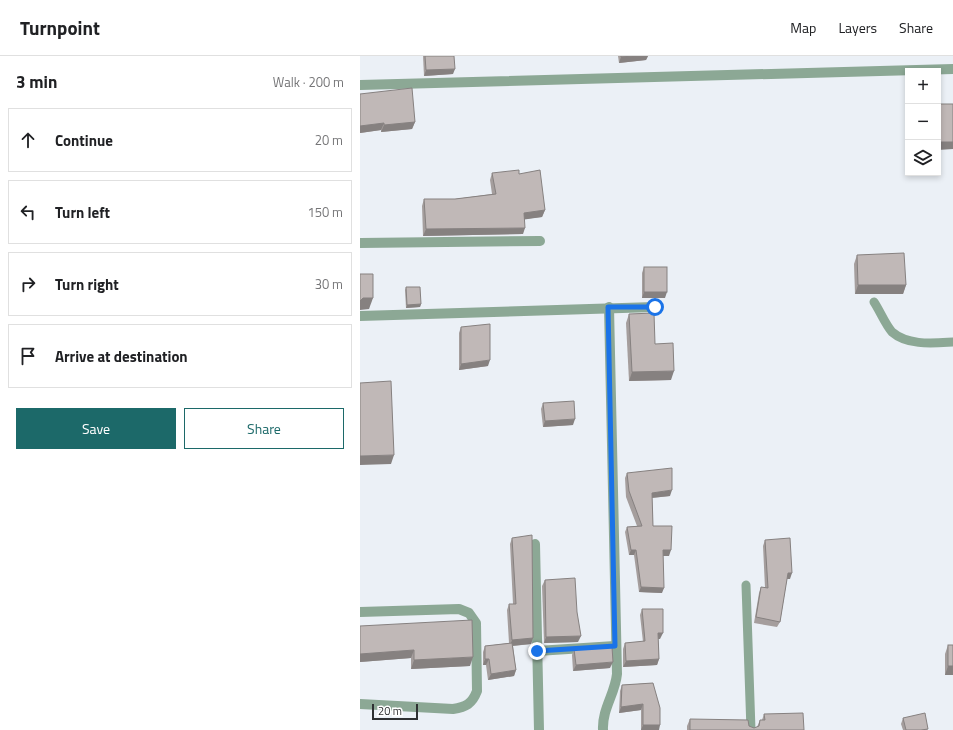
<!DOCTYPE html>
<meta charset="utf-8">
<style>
body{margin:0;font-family:"Titillium Web",sans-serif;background:#f6f6f6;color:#202124}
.controls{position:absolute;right:12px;top:12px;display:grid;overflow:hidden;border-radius:0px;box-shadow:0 2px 6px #0003}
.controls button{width:36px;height:36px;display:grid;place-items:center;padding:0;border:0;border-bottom:1px solid #e0e0e0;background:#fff;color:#202124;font:20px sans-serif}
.scale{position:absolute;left:12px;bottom:10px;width:46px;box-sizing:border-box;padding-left:4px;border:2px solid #2e3032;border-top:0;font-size:11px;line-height:14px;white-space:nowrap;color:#2e3032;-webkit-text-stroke:3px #fff;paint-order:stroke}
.stop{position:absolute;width:12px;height:12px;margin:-9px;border:3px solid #1a73e8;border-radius:50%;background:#fff}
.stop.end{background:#1a73e8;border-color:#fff;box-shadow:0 1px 4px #0008}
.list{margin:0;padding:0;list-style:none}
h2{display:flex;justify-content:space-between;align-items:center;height:52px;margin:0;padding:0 16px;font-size:17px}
h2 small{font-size:13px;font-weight:400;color:#757577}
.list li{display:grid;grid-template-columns:26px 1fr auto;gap:12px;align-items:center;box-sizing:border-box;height:64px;margin:0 8px 8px;padding:0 8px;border:1px solid #e0e0e0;border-radius:0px}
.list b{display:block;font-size:15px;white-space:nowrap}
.list em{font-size:13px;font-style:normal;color:#757577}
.actions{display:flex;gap:8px;padding:12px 16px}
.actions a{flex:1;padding:9px 0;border:1px solid #1c6969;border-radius:0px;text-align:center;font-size:14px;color:#1c6969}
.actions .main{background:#1c6969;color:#fff}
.icon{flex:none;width:22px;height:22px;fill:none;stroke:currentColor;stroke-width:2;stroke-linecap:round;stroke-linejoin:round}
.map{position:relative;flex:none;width:593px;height:674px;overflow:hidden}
header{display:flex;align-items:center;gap:24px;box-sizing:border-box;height:56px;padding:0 20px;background:#fff;border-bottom:1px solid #e0e0e0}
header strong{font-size:19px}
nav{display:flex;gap:22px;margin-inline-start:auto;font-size:14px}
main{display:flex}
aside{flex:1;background:#fff}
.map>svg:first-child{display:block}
</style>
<header>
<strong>Turnpoint</strong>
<nav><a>Map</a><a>Layers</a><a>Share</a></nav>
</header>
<main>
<aside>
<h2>3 min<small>Walk · 200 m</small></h2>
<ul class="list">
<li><svg class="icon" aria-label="ahead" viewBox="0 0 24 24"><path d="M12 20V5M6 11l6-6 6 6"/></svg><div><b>Continue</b></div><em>20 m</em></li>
<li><svg class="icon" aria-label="left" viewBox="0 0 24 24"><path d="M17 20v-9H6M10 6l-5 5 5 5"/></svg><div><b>Turn left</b></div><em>150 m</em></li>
<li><svg class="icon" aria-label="right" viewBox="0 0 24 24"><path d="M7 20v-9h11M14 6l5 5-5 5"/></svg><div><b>Turn right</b></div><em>30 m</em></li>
<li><svg class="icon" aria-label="arrive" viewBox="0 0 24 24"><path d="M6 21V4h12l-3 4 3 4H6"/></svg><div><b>Arrive at destination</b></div></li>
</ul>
<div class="actions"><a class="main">Save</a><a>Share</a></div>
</aside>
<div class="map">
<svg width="593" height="674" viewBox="0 0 593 674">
<rect width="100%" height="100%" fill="#ebf0f6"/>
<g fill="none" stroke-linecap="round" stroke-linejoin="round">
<g stroke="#8ca895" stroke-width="9">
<path d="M514,246c6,9 11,22 18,30 16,14 42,11 61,10"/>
<polyline points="386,529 391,674"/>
</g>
<g stroke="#8ca895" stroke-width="10">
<polyline points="0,29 593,13"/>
<polyline points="0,187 180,185"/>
<polyline points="0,260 295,251"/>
<polyline points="175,488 179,674"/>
<path d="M0,556l99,-3 10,4 7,10 1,68c-5,13 -11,16 -24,18l-93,-5"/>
<polyline points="177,595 255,590"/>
<path d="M243,674c-1,-21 12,-36 14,-56l-8,-367"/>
</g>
</g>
<g fill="#a59e9d">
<polygon points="63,0 94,0 93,18 64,20"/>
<polygon points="258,0 288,0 286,4 259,7"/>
<polygon points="0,38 55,66 52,73 21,76 21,74 0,77"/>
<polygon points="132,117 159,118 185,154 182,161 164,163 163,178 63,180 62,150 64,143 95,143 132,138 130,124"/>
<polygon points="497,199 546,229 543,238 495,238 494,208"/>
<polygon points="284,211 305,242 282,242 282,217"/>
<polygon points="46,231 61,248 60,251 46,252 45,234"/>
<polygon points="269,258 295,288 311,324 269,325 266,267"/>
<polygon points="101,271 128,310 99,314 99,277"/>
<polygon points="183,347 213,369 183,371 181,353"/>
<polygon points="267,417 310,440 292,442 293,470 309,500 303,500 302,537 279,536 274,499 269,499 265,476 267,471 277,470 266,441 265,422"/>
<polygon points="152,482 173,582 171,588 153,590 156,614 154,620 128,624 126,609 123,609 123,596 125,590 149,587 147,554 149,548 153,548 150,488"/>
<polygon points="405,484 430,523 427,523 420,566 417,571 394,567 399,537 401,531 405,532 403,490"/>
<polygon points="185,524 217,556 218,586 184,587 182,530"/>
<polygon points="282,553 300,583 298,583 299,603 297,609 263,611 263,593 265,587 283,586 280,559"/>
<polygon points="0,570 110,610 51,613 51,602 0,606"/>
<polygon points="588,589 593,619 585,619 585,598"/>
<polygon points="214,593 250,612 213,615 212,599"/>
<polygon points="293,627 299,674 281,674 281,654 259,657 260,635 262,629"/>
<polygon points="404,658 444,674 327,674 327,670 330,663 389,670 394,672 397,671 400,664 402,664"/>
<polygon points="543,662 568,673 567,674 543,674 541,668"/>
</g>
<g fill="#868180">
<polygon points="273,0 288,0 286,4 259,7 261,1"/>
<polygon points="95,13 93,18 64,20 66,14"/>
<polygon points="55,66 52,73 21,76 24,69"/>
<polygon points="24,67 21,74 0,77 0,70"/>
<polygon points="578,86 593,86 593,93 578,94"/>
<polygon points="185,154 182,161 161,164 164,157"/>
<polygon points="165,172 163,178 63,180 66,173"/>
<polygon points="498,229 546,229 543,238 495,238"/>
<polygon points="284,236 307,236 305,242 282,242"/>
<polygon points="3,242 13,242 9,253 0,254 0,245"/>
<polygon points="61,248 60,251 46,252 47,249"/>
<polygon points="130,304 128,310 99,314 101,308"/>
<polygon points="314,315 311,324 269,325 272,316"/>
<polygon points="215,363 213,369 183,371 185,365"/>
<polygon points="34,399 31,408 0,409 0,400"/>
<polygon points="312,434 310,440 290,442 292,437"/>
<polygon points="271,494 276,494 274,499 269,499"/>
<polygon points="303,494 311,494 309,500 301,500"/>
<polygon points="428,517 432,517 430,523 426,523"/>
<polygon points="281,531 304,532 302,537 279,536"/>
<polygon points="298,577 303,577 300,583 295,583"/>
<polygon points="221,580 218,586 184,587 186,581"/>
<polygon points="173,582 171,588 150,590 152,584"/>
<polygon points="54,594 51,602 0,606 0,598"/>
<polygon points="113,601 110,610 51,613 54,604"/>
<polygon points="125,603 129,603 126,609 123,609"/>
<polygon points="299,603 297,609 263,611 266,605"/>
<polygon points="253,606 250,612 213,615 216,609"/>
<polygon points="588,610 593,610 593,619 585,619"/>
<polygon points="156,614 154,620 128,624 131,618"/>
<polygon points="283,648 281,654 259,657 261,651"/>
<polygon points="283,669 300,669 299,674 281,674"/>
</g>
<g fill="#c0b8b7" stroke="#868180">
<polygon points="65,0 94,0 95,13 66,14"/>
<polygon points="261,0 273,0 261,1"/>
<polygon points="52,32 55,66 24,69 24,67 0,70 0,38"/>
<rect x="578" y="48" width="15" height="38"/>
<polygon points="159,114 159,118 180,114 185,154 164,157 165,172 66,173 64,143 95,143 136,138 132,117"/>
<polygon points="544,197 546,229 498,229 497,199"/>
<rect x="284" y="211" width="23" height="25"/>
<polygon points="0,218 13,218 13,242 3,242 0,245"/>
<polygon points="46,231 60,231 61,248 47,249"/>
<polygon points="294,257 295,288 313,287 314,315 272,316 269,258"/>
<polygon points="130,268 130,304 101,308 101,271"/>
<polygon points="31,325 34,399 0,400 0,327"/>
<polygon points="214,345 215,363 185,365 183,347"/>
<polygon points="312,412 312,434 292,437 293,470 312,470 311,494 303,494 304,532 281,531 276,494 271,494 267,471 282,470 269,435 267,417"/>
<polygon points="172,479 173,582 152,584 149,548 156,548 152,482"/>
<polygon points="430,482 432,517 428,517 420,566 396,561 401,531 408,532 405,484"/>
<polygon points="215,522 217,556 221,580 186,581 185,524"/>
<polygon points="282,553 303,553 303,577 298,577 299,603 266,605 265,587 285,585"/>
<polygon points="112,564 113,601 54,604 54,594 0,598 0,570"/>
<polygon points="152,587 156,614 131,618 129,603 125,603 125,590"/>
<rect x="588" y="589" width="5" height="21"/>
<polygon points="252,591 253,606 216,609 214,593"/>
<polygon points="293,627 300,652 300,669 283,669 283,648 261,651 262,629"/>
<polygon points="443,657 444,674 330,674 330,663 388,664 389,670 394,672 399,670 400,664 405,664 404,658"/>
<polygon points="565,657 568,673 561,674 546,674 543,662"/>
</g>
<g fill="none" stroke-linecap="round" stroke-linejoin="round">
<polyline stroke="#1a73e8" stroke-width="5" points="177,595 255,590 248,251 295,251"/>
</g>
</svg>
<div class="controls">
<button>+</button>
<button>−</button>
<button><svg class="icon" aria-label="layers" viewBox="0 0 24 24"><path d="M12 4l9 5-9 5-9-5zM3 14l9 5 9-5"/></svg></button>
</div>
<div class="scale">20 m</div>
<div class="stop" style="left:295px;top:251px"></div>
<div class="stop end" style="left:177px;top:595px"></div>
</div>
</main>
